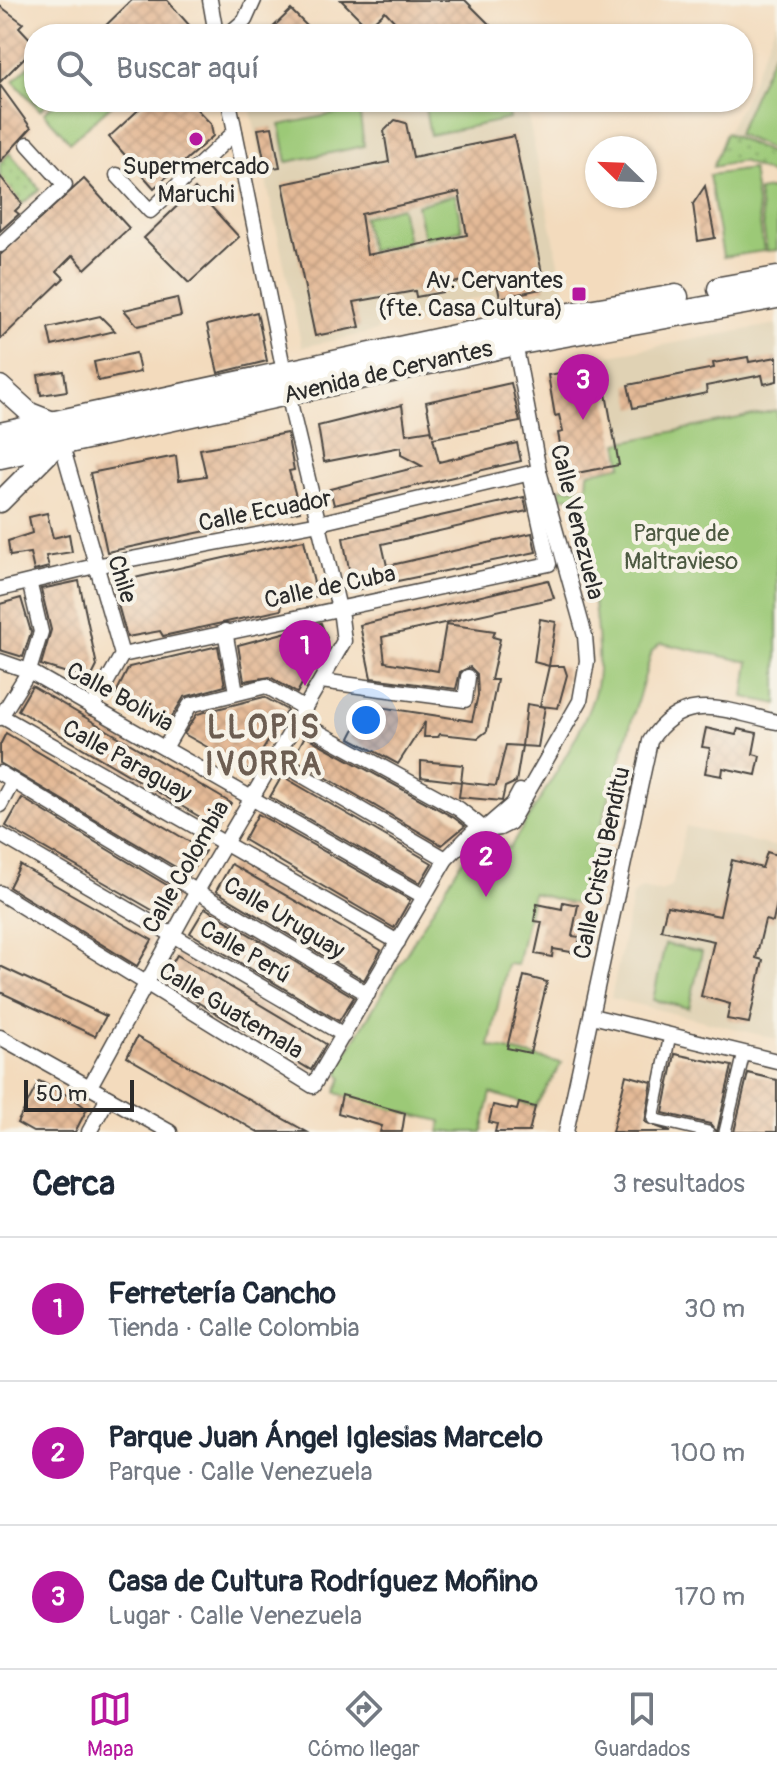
<!DOCTYPE html>
<html lang="es">
<meta charset="utf-8">
<style>
body{margin:0;font-family:Pangolin,sans-serif;background:#f2f2f3;color:#1f2937}
.compass{position:absolute;left:585px;top:136px;width:72px;height:72px;border-radius:50%;background:#fff;box-shadow:0 2px 6px #0004;rotate:293deg}
.scale{position:absolute;left:24px;bottom:20px;width:110px;box-sizing:border-box;padding-left:8px;border:4px solid #2b2b2b;border-top:0;font-size:22px;line-height:28px;white-space:nowrap;color:#2b2b2b;-webkit-text-stroke:6px #f7f3e8;paint-order:stroke}
.you{position:absolute;left:366px;top:720px;width:28px;height:28px;margin:-20px;border:6px solid #fff;border-radius:50%;background:#1a73e8;box-shadow:0 0 0 12px #1a73e833}
.badge{display:grid;place-items:center;width:52px;height:52px;border-radius:50%;background:#b5179e;color:#fff;font-size:26px;font-weight:700}
.pin{position:absolute;translate:-50% -66px;filter:drop-shadow(0 2px 4px #0008)}
.pin::after{content:'';position:absolute;top:42px;width:28px;height:24px;background:inherit;clip-path:polygon(0 0,100% 0,50% 100%)}
.list{margin:0;padding:0;list-style:none}
h2{display:flex;justify-content:space-between;align-items:center;height:104px;margin:0;padding:0 32px;font-size:34px}
h2 small{font-size:26px;font-weight:400;color:#747a83}
.list li{display:grid;grid-template-columns:52px 1fr auto;gap:24px;align-items:center;box-sizing:border-box;height:144px;padding:0 32px;border-top:2px solid #e0e1e3}
.list b{display:block;font-size:30px;white-space:nowrap}
.list p{margin:0;font-size:26px;white-space:nowrap;color:#747a83}
.list em{font-size:26px;font-style:normal;color:#747a83}
.icon{flex:none;width:44px;height:44px;fill:none;stroke:currentColor;stroke-width:2;stroke-linecap:round;stroke-linejoin:round}
.map{position:relative;flex:none;width:777px;height:1132px;overflow:hidden}
.search{position:absolute;background:#fff;box-shadow:0 2px 6px #0004;left:24px;right:24px;top:24px;height:88px;display:flex;align-items:center;gap:20px;box-sizing:border-box;padding:0 28px;border-radius:32px;color:#747a83;font-size:30px}
.sheet{height:536px;background:#fff}
nav{display:flex;justify-content:space-around;align-items:center;box-sizing:border-box;height:112px;border-top:2px solid #e0e1e3;background:#fff;font-size:22px;color:#747a83}
nav a{display:grid;justify-items:center;gap:4px}
nav .on{color:#b5179e}
.map>svg:first-child{display:block}
</style>
<div class="map">
<svg width="777" height="1132" viewBox="0 0 777 1132">
<defs>
<pattern id="grass-dots" width="8" height="8" patternUnits="userSpaceOnUse" patternTransform="scale(2)"><rect width="8" height="8" fill="#9cc977"/><path d="M2 2h.1M6 6h.1" fill="none" stroke="#7fa362" stroke-width="1.8" stroke-linecap="round"/></pattern>
<pattern id="building-cross-hatch" width="8" height="8" patternUnits="userSpaceOnUse" patternTransform="scale(2)"><rect width="8" height="8" fill="#e4ba97"/><path d="M0 0l8 8M0 8l8-8" fill="none" stroke="#c4a082"/></pattern>
</defs>
<rect width="100%" height="100%" fill="#f7f3e8"/>
<filter id="ink" filterUnits="userSpaceOnUse"><feTurbulence type="fractalNoise" baseFrequency=".0125" numOctaves="2"/><feDisplacementMap in="SourceGraphic" scale="16" xChannelSelector="R" yChannelSelector="G"/><feConvolveMatrix kernelMatrix="1 2 1 2 8 2 1 2 1" color-interpolation-filters="sRGB"/></filter>
<filter id="wash" filterUnits="userSpaceOnUse"><feTurbulence type="fractalNoise" baseFrequency=".006" numOctaves="4" result="noise"/><feDisplacementMap in="SourceGraphic" scale="32" xChannelSelector="R" yChannelSelector="G"/><feGaussianBlur stdDeviation="1.8" result="paint"/><feColorMatrix in="noise" values="0 0 0 0 0 0 0 0 0 0 0 0 0 0 0 0 0 1.4 0 .05"/><feComposite in="paint" operator="in"/></filter>
<g filter="url(#wash)">
<rect width="100%" height="100%" fill="#f3dbbd"/>
<g fill="#e0d2b4">
<polygon points="777,20 777,156 726,133 743,102"/>
<polygon points="292,102 525,102 565,291 493,306 490,296 451,304 454,315 416,323 413,312 376,321 378,331 302,347 251,111"/>
<polygon points="777,324 777,408 622,441 610,355"/>
<polygon points="686,826 777,847 777,1039 611,998 633,895 641,888 661,892 672,886"/>
</g>
<g fill="url(#grass-dots)" stroke="#647a51" stroke-width="2">
<polygon points="726,133 777,156 777,177 742,161 713,167"/>
<polygon points="10,153 40,189 22,204 0,178 0,163"/>
</g>
<g fill="#9cc977" stroke="#647a51" stroke-width="2">
<polygon points="773,53 777,55 777,152 737,134"/>
<polygon points="34,61 34,102 48,102 40,110 13,81"/>
<polygon points="56,102 115,102 70,142 44,113"/>
<polygon points="424,102 506,102 509,119 430,135"/>
<polygon points="359,109 364,146 287,162 280,125"/>
<polygon points="752,169 764,251 723,257 709,175"/>
<polygon points="777,188 777,250 767,251 758,191"/>
<polygon points="455,195 462,230 424,238 417,205"/>
<polygon points="401,207 408,242 370,251 363,217"/>
<path d="M777,410v294l-33,-7 5,-35 -88,-19 -9,8 -74,254 -45,-12 -16,72 -10,-1 -18,82 73,17 -27,44 -44,-14 -9,39h-42l1,-11 -86,-20 -19,-9 6,-14 -5,-9 121,-202c15,-22 26,-25 52,-19 24,-42 77,-117 86,-162 9,-41 -12,-144 -19,-189h-16l-1,-9 27,-1 1,-14 34,-8 -4,-22z"/>
<polygon points="665,944 702,952 689,1008 653,1000"/>
</g>
<g id="blocks">
<g fill="url(#building-cross-hatch)" fill-rule="evenodd">
<polygon points="132,0 167,0 197,34 97,34"/>
<polygon points="341,0 465,0 490,25 480,34 406,34 385,11 368,27"/>
<polygon points="0,6 23,23 19,27 34,43 28,54 0,82"/>
<polygon points="291,10 315,34 266,34"/>
<polygon points="0,85 31,128 0,162"/>
<polygon points="147,102 190,102 211,124 213,136 154,188 109,137"/>
<path d="M395,120l11,3 7,34 101,-21 31,152 -45,10 -5,-24 -52,11v7l-27,5 -1,-6 -61,11 6,25 -45,9 -32,-152 106,-22 -5,-31zM459,192l8,43 -100,20 -6,-41z"/>
<polygon points="272,127 280,167 266,169 258,129"/>
<polygon points="0,176 22,204 15,211 19,214 0,231"/>
<polygon points="84,179 129,228 85,269 73,255 57,271 64,278 0,340 0,255"/>
<polygon points="705,186 715,238 698,241 693,204"/>
<polygon points="195,189 239,237 189,283 144,238"/>
<polygon points="177,298 181,316 138,326 124,310"/>
<polygon points="257,312 267,361 218,373 207,325"/>
<polygon points="100,316 115,331 52,346 48,328"/>
<polygon points="136,353 140,372 98,381 94,362"/>
<polygon points="748,357 749,362 777,357 777,381 764,384 762,375 706,386 707,393 633,408 628,385 714,368 713,363"/>
<polygon points="601,366 619,465 566,475 558,433 563,432 559,415 555,416 548,375"/>
<polygon points="64,371 67,391 41,395 38,375"/>
<polygon points="511,383 520,422 433,438 439,462 517,443 521,461 334,505 330,489 422,466 401,455 401,447 324,462 318,426 402,405 406,434 431,430 433,436 426,402"/>
<polygon points="287,433 294,470 289,471 300,511 107,552 90,473 176,456 179,480 206,476 200,449"/>
<polygon points="524,497 527,511 382,544 387,566 532,533 536,552 350,591 347,574 350,574 343,538"/>
<polygon points="47,513 53,538 69,534 72,552 46,556 49,567 34,571 30,553 10,556 8,541 32,533 29,517"/>
<polygon points="304,540 317,596 282,604 281,610 163,636 160,631 127,637 112,583"/>
<polygon points="548,580 554,598 382,637 385,662 438,671 446,624 495,631 493,637 500,639 491,680 497,680 487,731 478,738 440,734 438,737 424,737 425,722 398,764 350,738 367,705 472,721 478,695 477,674 470,667 460,672 456,689 371,678 360,625"/>
<polygon points="79,581 97,666 90,680 41,665 51,630 41,589"/>
<polygon points="21,598 31,632 23,657 0,650 0,604"/>
<polygon points="540,619 556,622 549,666 534,662"/>
<polygon points="321,623 327,638 297,693 270,677 244,681 238,645"/>
<polygon points="218,646 225,686 184,697 168,723 115,695 129,667"/>
<polygon points="549,666 564,666 567,675 558,708 540,706"/>
<polygon points="32,686 231,803 217,827 18,710"/>
<polygon points="264,697 287,710 250,771 184,734 197,714"/>
<polygon points="527,704 545,707 538,747 522,746"/>
<polygon points="706,728 736,735 738,729 757,733 753,754 760,756 756,775 723,768 722,776 705,773 710,748 702,747"/>
<polygon points="6,733 205,851 189,875 0,763 0,745"/>
<polygon points="305,736 453,817 465,826 442,845 293,758"/>
<polygon points="506,745 522,746 516,782 505,787 502,801 459,797 461,782 496,786"/>
<polygon points="421,761 463,765 461,782 421,777"/>
<polygon points="282,776 432,863 420,883 270,797"/>
<polygon points="22,798 180,893 166,918 6,826"/>
<polygon points="258,814 410,900 394,928 244,840"/>
<polygon points="767,852 777,855 777,903 773,922 765,920 756,958 763,960 749,1023 727,1019 730,1004 701,996 714,941 661,930 667,906 720,916 732,860 762,868"/>
<polygon points="231,864 381,950 364,980 216,891"/>
<polygon points="20,865 152,940 137,966 9,887"/>
<polygon points="563,902 578,905 572,936 580,937 577,953 553,949 552,957 535,954 542,922 534,921 537,904 562,909"/>
<polygon points="205,908 354,997 339,1021 190,933"/>
<polygon points="177,955 326,1044 311,1070 162,981"/>
<polygon points="0,966 106,1016 95,1036 0,992"/>
<polygon points="524,976 547,982 530,1053 507,1048"/>
<polygon points="137,1037 307,1132 258,1132 127,1057"/>
<polygon points="675,1054 732,1066 717,1132 710,1124 663,1113"/>
<polygon points="748,1073 777,1080 777,1132 734,1132"/>
<polygon points="626,1075 652,1082 645,1122 671,1132 612,1132"/>
<polygon points="39,1081 73,1098 87,1109 75,1132 33,1132 17,1123"/>
<polygon points="342,1095 405,1113 402,1132 380,1132 382,1126 338,1113"/>
<polygon points="519,1103 535,1107 529,1132 495,1132 497,1124 489,1122 493,1105 517,1110"/>
</g>
</g>
</g>
<g filter="url(#ink)">
<use href="#blocks" fill-opacity="0" stroke="#494541" stroke-width="2"/>
<g fill="none" stroke-linecap="round" stroke-linejoin="round">
<defs>
<g id="pedestrian">
<polyline points="670,1035 653,1119 708,1132"/>
<polyline points="725,1132 744,1053"/>
</g>
<g id="minor">
<polyline points="210,0 216,34"/>
<polyline points="229,34 245,20 254,0"/>
<polyline points="117,175 150,211 235,132"/>
<polyline points="0,245 65,185 28,144"/>
<polyline points="65,456 122,655 92,708"/>
<polyline points="0,589 95,566 319,523 539,471"/>
<polyline points="225,631 236,692"/>
<polyline points="122,655 549,564 529,474"/>
<polyline points="0,661 29,671 423,896"/>
<polyline points="321,681 465,700 468,677"/>
<polyline points="1,716 398,942"/>
<polyline points="0,718 29,671 41,632 30,585"/>
<polyline points="298,721 459,809 484,829"/>
<polyline points="165,748 190,705 266,686 305,709"/>
<polyline points="274,759 446,859"/>
<polyline points="0,773 13,781 0,805"/>
<polyline points="13,781 368,994"/>
<polyline points="484,829 513,804 520,791"/>
<polyline points="1,835 344,1035"/>
<polyline points="0,893 313,1086 446,859 473,832 500,828 510,823 580,701 587,661 585,636 539,471 515,343"/>
<polyline points="592,1016 777,1061"/>
<polyline points="0,1037 170,1132"/>
<polyline points="89,1088 197,891 344,641 341,617 293,416 229,102"/>
<polyline points="89,1132 108,1098"/>
<path d="M566,1132l84,-391c33,-52 77,-30 127,-19"/>
</g>
<g id="secondary">
<polyline points="0,386 30,413 53,422"/>
<polyline points="0,502 59,443"/>
</g>
<g id="primary">
<polyline points="720,289 777,279"/>
<polyline points="0,435 506,326 676,297"/>
<polyline points="0,456 515,343 777,296"/>
</g>
</defs>
<use href="#pedestrian" stroke="#494541" stroke-width="14"/>
<use href="#minor" stroke="#494541" stroke-width="17"/>
<use href="#secondary" stroke="#494541" stroke-width="23"/>
<use href="#primary" stroke="#494541" stroke-width="27"/>
<use href="#pedestrian" stroke="#fff" stroke-width="11"/>
<use href="#minor" stroke="#fff" stroke-width="14"/>
<use href="#secondary" stroke="#fff" stroke-width="20"/>
<use href="#primary" stroke="#fff" stroke-width="24"/>
</g>
</g>
<g fill="#b5179e" stroke="#f7f3e8" stroke-width="3">
<circle cx="196" cy="139" r="8"/>
<rect x="571" y="286" width="16" height="16" rx="4"/>
</g>
<g text-anchor="middle" dominant-baseline="central" stroke-width="8" stroke-linejoin="round" paint-order="stroke">
<g font-size="24" fill="#2b2b2b" stroke="#f7f3e8">
<text x="196" y="166">Supermercado<tspan x="196" dy="28">Maruchi</tspan></text>
<text x="563" y="280" text-anchor="end">Av. Cervantes<tspan x="563" dy="28">(fte. Casa Cultura)</tspan></text>
</g>
<g font-size="24" fill="#2b2b2b" stroke="#f7f3e8">
<text transform="translate(388 372) rotate(-13)">Avenida de Cervantes</text>
<text transform="translate(265 511) rotate(-11)">Calle Ecuador</text>
<text transform="translate(577 522) rotate(76)">Calle Venezuela</text>
<text transform="translate(122 579) rotate(73)">Chile</text>
<text transform="translate(330 587) rotate(-12)">Calle de Cuba</text>
<text transform="translate(120 697) rotate(29)">Calle Bolivia</text>
<text transform="translate(127 761) rotate(29)">Calle Paraguay</text>
<text transform="translate(602 863) rotate(-78)">Calle Cristu Benditu</text>
<text transform="translate(186 867) rotate(-60)">Calle Colombia</text>
<text transform="translate(284 918) rotate(31)">Calle Uruguay</text>
<text transform="translate(245 952) rotate(30)">Calle Perú</text>
<text transform="translate(231 1011) rotate(31)">Calle Guatemala</text>
</g>
<g font-size="24" fill="#4d5a42" stroke="#f7f3e8">
<text x="681" y="533">Parque de<tspan x="681" dy="28">Maltravieso</tspan></text>
</g>
<g font-size="32" font-weight="bold" letter-spacing="2" fill="#6c5d51" stroke="#f7f3e8">
<text x="264" y="728">LLOPIS<tspan x="264" dy="37">IVORRA</tspan></text>
</g>
</g>
</svg>
<svg class="compass" viewBox="-18 -18 36 36"><path d="M0-13l5 13h-10z" fill="#e53935"/><path d="M0 13l5-13h-10z" fill="#747a83"/></svg>
<div class="scale">50 m</div>
<div class="you"></div>
<div class="pin badge" style="left:305px;top:686px">1</div>
<div class="pin badge" style="left:486px;top:897px">2</div>
<div class="pin badge" style="left:583px;top:420px">3</div>
<div class="search"><svg class="icon" aria-label="search" viewBox="0 0 24 24"><circle cx="10" cy="10" r="6"/><path d="M15 15l6 6"/></svg>Buscar aquí</div>
</div>
<section class="sheet">
<h2>Cerca<small>3 resultados</small></h2>
<ul class="list">
<li><span class="badge">1</span><div><b>Ferretería Cancho</b><p>Tienda · Calle Colombia</p></div><em>30 m</em></li>
<li><span class="badge">2</span><div><b>Parque Juan Ángel Iglesias Marcelo</b><p>Parque · Calle Venezuela</p></div><em>100 m</em></li>
<li><span class="badge">3</span><div><b>Casa de Cultura Rodríguez Moñino</b><p>Lugar · Calle Venezuela</p></div><em>170 m</em></li>
</ul>
</section>
<nav>
<a class="on"><svg class="icon" aria-label="map" viewBox="0 0 24 24"><path d="M3 6l6-2 6 2 6-2v14l-6 2-6-2-6 2zM9 4v14M15 6v14"/></svg>Mapa</a>
<a><svg class="icon" aria-label="directions" viewBox="0 0 24 24"><path d="M12 3l9 9-9 9-9-9zM9 14v-3h6M13 9l2 2-2 2"/></svg>Cómo llegar</a>
<a><svg class="icon" aria-label="saved" viewBox="0 0 24 24"><path d="M7 4h10v16l-5-4-5 4z"/></svg>Guardados</a>
</nav>
